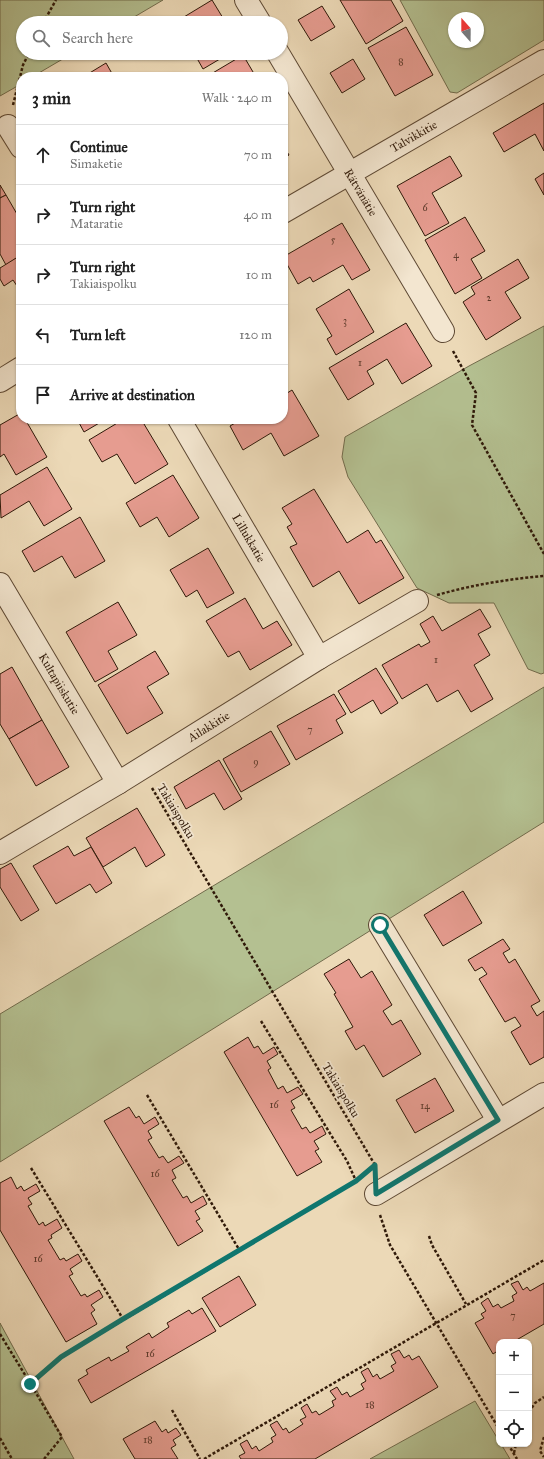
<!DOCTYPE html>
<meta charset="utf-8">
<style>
body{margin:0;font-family:"IM FELL Great Primer",serif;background:#f6f6f6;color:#222}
.controls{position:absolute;right:12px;bottom:12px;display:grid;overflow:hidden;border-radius:8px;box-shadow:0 1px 3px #0004}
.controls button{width:36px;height:36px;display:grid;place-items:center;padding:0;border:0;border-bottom:1px solid #e0e0e0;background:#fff;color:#222;font:20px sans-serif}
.compass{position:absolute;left:448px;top:12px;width:36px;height:36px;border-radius:50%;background:#fff;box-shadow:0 1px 3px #0004;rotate:339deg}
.stop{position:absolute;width:12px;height:12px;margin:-9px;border:3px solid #0f766e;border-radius:50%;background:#fff}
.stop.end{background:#0f766e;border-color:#fff;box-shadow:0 1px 4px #0008}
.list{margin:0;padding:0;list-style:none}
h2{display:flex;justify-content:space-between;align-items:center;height:52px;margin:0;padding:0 16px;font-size:17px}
h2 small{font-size:13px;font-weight:400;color:#767676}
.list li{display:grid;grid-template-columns:26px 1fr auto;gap:12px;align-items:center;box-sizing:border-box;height:60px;padding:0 16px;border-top:1px solid #e0e0e0}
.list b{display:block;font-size:15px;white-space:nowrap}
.list p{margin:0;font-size:13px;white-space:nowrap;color:#767676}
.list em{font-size:13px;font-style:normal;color:#767676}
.icon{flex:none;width:22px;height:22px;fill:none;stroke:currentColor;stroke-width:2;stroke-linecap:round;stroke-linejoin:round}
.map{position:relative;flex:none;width:544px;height:1459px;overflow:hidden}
.search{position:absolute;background:#fff;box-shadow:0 1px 3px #0004;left:16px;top:16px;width:272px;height:44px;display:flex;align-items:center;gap:10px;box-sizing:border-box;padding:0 14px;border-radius:22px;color:#767676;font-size:15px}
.panel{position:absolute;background:#fff;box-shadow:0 1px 3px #0004;left:16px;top:72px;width:272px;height:352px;border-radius:16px}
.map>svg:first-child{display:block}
</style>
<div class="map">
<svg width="544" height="1459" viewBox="0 0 544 1459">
<rect width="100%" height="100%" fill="#ecd9b7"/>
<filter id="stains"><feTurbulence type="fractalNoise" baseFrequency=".005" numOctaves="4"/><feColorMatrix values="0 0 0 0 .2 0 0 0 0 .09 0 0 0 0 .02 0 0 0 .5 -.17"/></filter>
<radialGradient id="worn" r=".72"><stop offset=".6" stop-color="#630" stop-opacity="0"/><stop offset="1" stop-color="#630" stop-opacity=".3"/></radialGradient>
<g fill="#b4c091" stroke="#726c4d" fill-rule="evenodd">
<polygon points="0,0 163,0 124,23 23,23 23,53 73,53 32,77 21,77 21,84 0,96"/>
<path d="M400,0h144v40l-87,53 -7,-1zM454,18h24v24h-24z"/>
<polygon points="544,326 544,673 541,674 528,669 494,603 449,603 417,588 348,477 342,457 345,437 469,366"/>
<polygon points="544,687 544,822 0,1162 0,1014"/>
<polygon points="0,1323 74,1459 0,1459"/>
<polygon points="475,1401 499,1441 499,1444 501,1444 510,1459 370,1459"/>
</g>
<g fill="#e69c90" stroke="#2f1909">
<polygon points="212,0 226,23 174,23"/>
<polygon points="340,0 391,0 403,21 366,44"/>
<polygon points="322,6 335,27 311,41 298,20"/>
<polygon points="406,27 433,75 395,96 368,48"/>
<polygon points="194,53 230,53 203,69"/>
<polygon points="243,55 256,77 206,77"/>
<polygon points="353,59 365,79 342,93 330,73"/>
<polygon points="106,63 114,77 83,77"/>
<polygon points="544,103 544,151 535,134 504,152 493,133"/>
<polygon points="283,145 289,155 283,159"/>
<polygon points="450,156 462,176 432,193 449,223 425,236 397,186"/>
<polygon points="544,173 544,195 535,179"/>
<polygon points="0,185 6,195 0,198"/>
<polygon points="6,195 21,221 21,255 6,265 0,254 0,198"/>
<polygon points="465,217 485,251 471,259 482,278 455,294 425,240"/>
<polygon points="342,223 370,270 352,280 343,265 313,282 310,277 298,284 283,257"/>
<polygon points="21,255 21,292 13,280 4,286 0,279 0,268"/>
<polygon points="518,259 529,278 505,292 521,318 486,340 463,302 475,294 471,287"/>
<polygon points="349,289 374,332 336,355 327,339 332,336 316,309"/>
<polygon points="406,323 432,366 402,384 387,359 367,371 374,384 348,400 329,368"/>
<polygon points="292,390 319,436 284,456 271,433 243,450 230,426 242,419 283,419 283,393 284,395"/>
<polygon points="21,413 21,419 25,419 47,457 16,475 4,454 0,457 0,425"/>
<polygon points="77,419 106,419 84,432"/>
<polygon points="124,419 141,419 168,464 135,484 117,454 102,462 89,440"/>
<polygon points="47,467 72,509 44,526 29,501 1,518 0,495"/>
<polygon points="173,475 199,518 169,537 157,517 140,527 126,503"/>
<polygon points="314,489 347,543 368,530 376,543 381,540 404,578 359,604 339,571 313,587 290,547 297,544 287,527 292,524 282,508"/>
<polygon points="80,517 105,561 75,578 62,556 34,572 22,551"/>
<polygon points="208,548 234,593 207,608 197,590 186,597 170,570"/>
<polygon points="245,598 263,629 277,621 292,645 250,670 239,651 228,657 206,621"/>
<polygon points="118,602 137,635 108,651 118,669 95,682 66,632"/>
<polygon points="480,609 491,627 478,634 490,655 474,665 493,699 471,712 458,690 437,702 427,684 402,699 382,665 419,644 421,647 430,642 420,624 433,616 442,631"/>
<polygon points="155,651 169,674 147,687 163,713 127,734 98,685"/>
<polygon points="12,667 42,720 9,739 0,724 0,674"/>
<polygon points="376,668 398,703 381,714 373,700 351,713 338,691"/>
<polygon points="334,694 346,714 336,720 343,733 296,760 277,726"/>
<polygon points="42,720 69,767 36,786 9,739"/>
<polygon points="271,731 290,764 241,792 223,759"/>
<polygon points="219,760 242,799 224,810 214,793 186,809 174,787"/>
<polygon points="137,808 165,855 146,867 135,847 103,867 86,838"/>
<polygon points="68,846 74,856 91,847 112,883 96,893 90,884 56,904 33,866"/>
<polygon points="11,863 39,910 21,921 0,887 0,869"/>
<polygon points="463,891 482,923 443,946 424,915"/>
<polygon points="503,939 510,949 503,953 509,963 515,959 540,1001 531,1006 537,1016 544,1011 544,1057 530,1065 511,1032 521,1026 515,1017 505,1022 479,979 487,974 482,967 475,971 468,960"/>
<polygon points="349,959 361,978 372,971 392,1005 383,1011 392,1025 401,1020 421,1054 383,1077 364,1045 356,1050 345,1031 353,1027 334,994 336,993 324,974"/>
<polygon points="248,1037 254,1048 258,1046 263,1054 274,1047 278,1054 267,1061 271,1068 268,1070 278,1089 283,1086 287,1093 298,1087 303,1094 291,1101 295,1108 291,1110 302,1129 306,1127 310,1133 322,1126 326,1134 314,1141 319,1149 315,1151 322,1162 297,1176 224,1052"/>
<polygon points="435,1078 454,1111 415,1133 396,1100"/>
<polygon points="129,1107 136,1118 139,1116 144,1124 155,1117 159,1124 148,1131 152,1138 148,1140 159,1158 163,1156 168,1163 179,1156 184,1163 172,1170 176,1178 172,1180 183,1198 187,1196 191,1203 203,1196 207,1204 195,1211 200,1219 196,1221 203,1231 178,1246 104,1121"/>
<polygon points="11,1177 17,1189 21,1186 24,1191 36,1184 40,1191 28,1198 32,1204 28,1206 39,1225 43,1222 45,1226 57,1219 62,1228 51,1235 52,1238 48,1240 60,1260 64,1258 66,1261 78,1254 82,1261 70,1269 73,1274 69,1276 81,1296 85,1294 87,1297 99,1290 103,1297 91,1305 95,1310 91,1313 97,1324 66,1342 0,1230 0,1183"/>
<polygon points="239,1276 256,1305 220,1327 202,1298"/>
<polygon points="518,1281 523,1290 527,1287 530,1291 544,1283 544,1324 513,1342 499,1342 499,1350 493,1354 475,1323 484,1318 481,1314 486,1311 481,1303 488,1298 493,1307 498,1304 501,1308 514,1301 512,1296 517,1293 511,1284"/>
<polygon points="202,1308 216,1331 91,1403 78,1380 88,1374 86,1370 109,1357 111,1361 129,1351 126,1347 149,1333 152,1338 169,1327 167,1323 189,1310 192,1314"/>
<polygon points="399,1350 404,1358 409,1355 412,1360 419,1356 438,1387 315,1459 241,1459 239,1456 245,1453 240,1444 247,1440 252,1449 256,1446 259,1451 273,1442 271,1438 276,1435 270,1425 277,1421 283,1430 286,1428 289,1433 303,1424 300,1420 306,1417 301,1408 307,1404 312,1413 316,1411 319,1415 334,1406 332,1401 336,1399 330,1391 337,1387 342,1395 347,1392 350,1397 364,1389 361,1384 366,1381 361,1372 368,1368 373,1377 377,1374 380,1379 394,1371 391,1366 396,1363 391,1354"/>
<polygon points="155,1421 162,1432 166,1429 168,1433 176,1428 181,1435 173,1440 176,1445 171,1448 178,1459 135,1459 123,1439"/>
</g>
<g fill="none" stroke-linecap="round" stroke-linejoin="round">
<defs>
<g id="minor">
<polyline points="246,0 260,23"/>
<path id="s1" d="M278,53l165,278"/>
<polyline points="8,126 21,147"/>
<path id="s2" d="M283,212l261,-151"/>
<polyline points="0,381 21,368"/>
<path id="s3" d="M179,419l140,239"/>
<path id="s4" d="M0,584l118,199"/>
<path id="s5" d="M0,853l118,-70 201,-125 98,-57"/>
<polyline points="380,925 498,1120"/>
<polyline points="376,1194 544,1094"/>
</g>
</defs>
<use href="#minor" stroke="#5e4934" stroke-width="24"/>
<g stroke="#2f1909" stroke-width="2.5" stroke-dasharray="3 2" stroke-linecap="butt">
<polyline points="43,23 56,0"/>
<polyline points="13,105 23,65 29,53"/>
<polyline points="453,351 476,393 472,425 544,554"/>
<path d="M437,595c35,-10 71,-16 107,-19"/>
<polyline points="152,788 375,1165 375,1169"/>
<polyline points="261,1021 347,1161 356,1181"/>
<polyline points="147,1095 240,1251"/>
<polyline points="31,1168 123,1319"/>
<polyline points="380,1215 390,1245 499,1429"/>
<polyline points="429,1236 432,1245 466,1304"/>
<polyline points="0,1334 30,1383"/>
<polyline points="172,1410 200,1459"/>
<polyline points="529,1412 535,1403 544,1397"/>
<polyline points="544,1437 540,1451 544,1457"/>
<polyline points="0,1438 12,1459"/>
<polyline points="508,1444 517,1459"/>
<polyline points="514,1453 516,1444"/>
<polyline points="44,1459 62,1437 30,1383 61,1357 358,1180"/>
<polyline points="204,1459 544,1260"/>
</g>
<use href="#minor" stroke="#f3e6d0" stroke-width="22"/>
</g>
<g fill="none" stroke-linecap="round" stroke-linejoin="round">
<polyline stroke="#0f766e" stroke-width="5" points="30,1384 61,1357 123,1319 356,1181 375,1165 376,1194 498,1120 380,925"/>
</g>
<g text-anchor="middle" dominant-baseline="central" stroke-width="3.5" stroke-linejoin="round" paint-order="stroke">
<g font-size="10" fill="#5d3a2b">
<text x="401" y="62">8</text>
<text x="425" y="208">6</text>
<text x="333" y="240">5</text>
<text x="456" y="255">4</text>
<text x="489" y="298">2</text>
<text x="345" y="321">3</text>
<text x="360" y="363">1</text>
<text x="436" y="660">1</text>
<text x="310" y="730">7</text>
<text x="256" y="762">9</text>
<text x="274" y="1105">16</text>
<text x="425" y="1106">14</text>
<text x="155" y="1174">16</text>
<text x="38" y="1259">16</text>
<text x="513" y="1316">7</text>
<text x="150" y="1354">16</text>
<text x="370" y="1405">18</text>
<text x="148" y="1440">18</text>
</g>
<g font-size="12" fill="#2f1909" stroke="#f3e6d0">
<text stroke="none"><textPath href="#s2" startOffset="151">Talvikkitie</textPath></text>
<text stroke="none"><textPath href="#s1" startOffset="162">Rätvänätie</textPath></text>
<text stroke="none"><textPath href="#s3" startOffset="138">Lillukkatie</textPath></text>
<text stroke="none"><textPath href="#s4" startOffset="116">Kultapiiskutie</textPath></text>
<text stroke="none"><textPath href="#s5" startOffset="244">Ailakkitie</textPath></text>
<text transform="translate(176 811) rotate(59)">Takiaispolku</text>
<text transform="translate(341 1090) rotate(59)">Takiaispolku</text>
</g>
</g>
<rect width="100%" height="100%" filter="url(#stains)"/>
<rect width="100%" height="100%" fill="url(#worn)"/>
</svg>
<div class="controls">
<button>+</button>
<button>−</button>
<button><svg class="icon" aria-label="locate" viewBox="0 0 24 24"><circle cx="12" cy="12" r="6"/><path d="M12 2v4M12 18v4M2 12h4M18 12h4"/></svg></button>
</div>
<svg class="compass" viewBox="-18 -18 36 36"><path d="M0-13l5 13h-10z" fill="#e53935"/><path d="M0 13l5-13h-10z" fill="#767676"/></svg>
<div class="stop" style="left:380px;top:925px"></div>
<div class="stop end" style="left:30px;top:1384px"></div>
<div class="search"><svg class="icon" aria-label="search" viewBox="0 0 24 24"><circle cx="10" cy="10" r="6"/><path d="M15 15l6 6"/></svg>Search here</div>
<section class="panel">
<h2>3 min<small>Walk · 240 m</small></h2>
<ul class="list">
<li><svg class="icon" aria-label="ahead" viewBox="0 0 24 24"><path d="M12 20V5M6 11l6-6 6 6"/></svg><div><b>Continue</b><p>Simaketie</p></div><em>70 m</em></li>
<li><svg class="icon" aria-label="right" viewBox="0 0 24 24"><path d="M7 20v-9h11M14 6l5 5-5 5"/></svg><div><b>Turn right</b><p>Mataratie</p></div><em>40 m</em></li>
<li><svg class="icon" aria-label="right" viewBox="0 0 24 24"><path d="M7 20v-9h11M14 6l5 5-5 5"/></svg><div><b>Turn right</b><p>Takiaispolku</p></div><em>10 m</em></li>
<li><svg class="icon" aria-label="left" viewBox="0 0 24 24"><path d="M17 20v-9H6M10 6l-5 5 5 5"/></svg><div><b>Turn left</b></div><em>120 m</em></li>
<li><svg class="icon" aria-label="arrive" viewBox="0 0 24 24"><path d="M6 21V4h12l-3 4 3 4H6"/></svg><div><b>Arrive at destination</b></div></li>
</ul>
</section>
</div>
